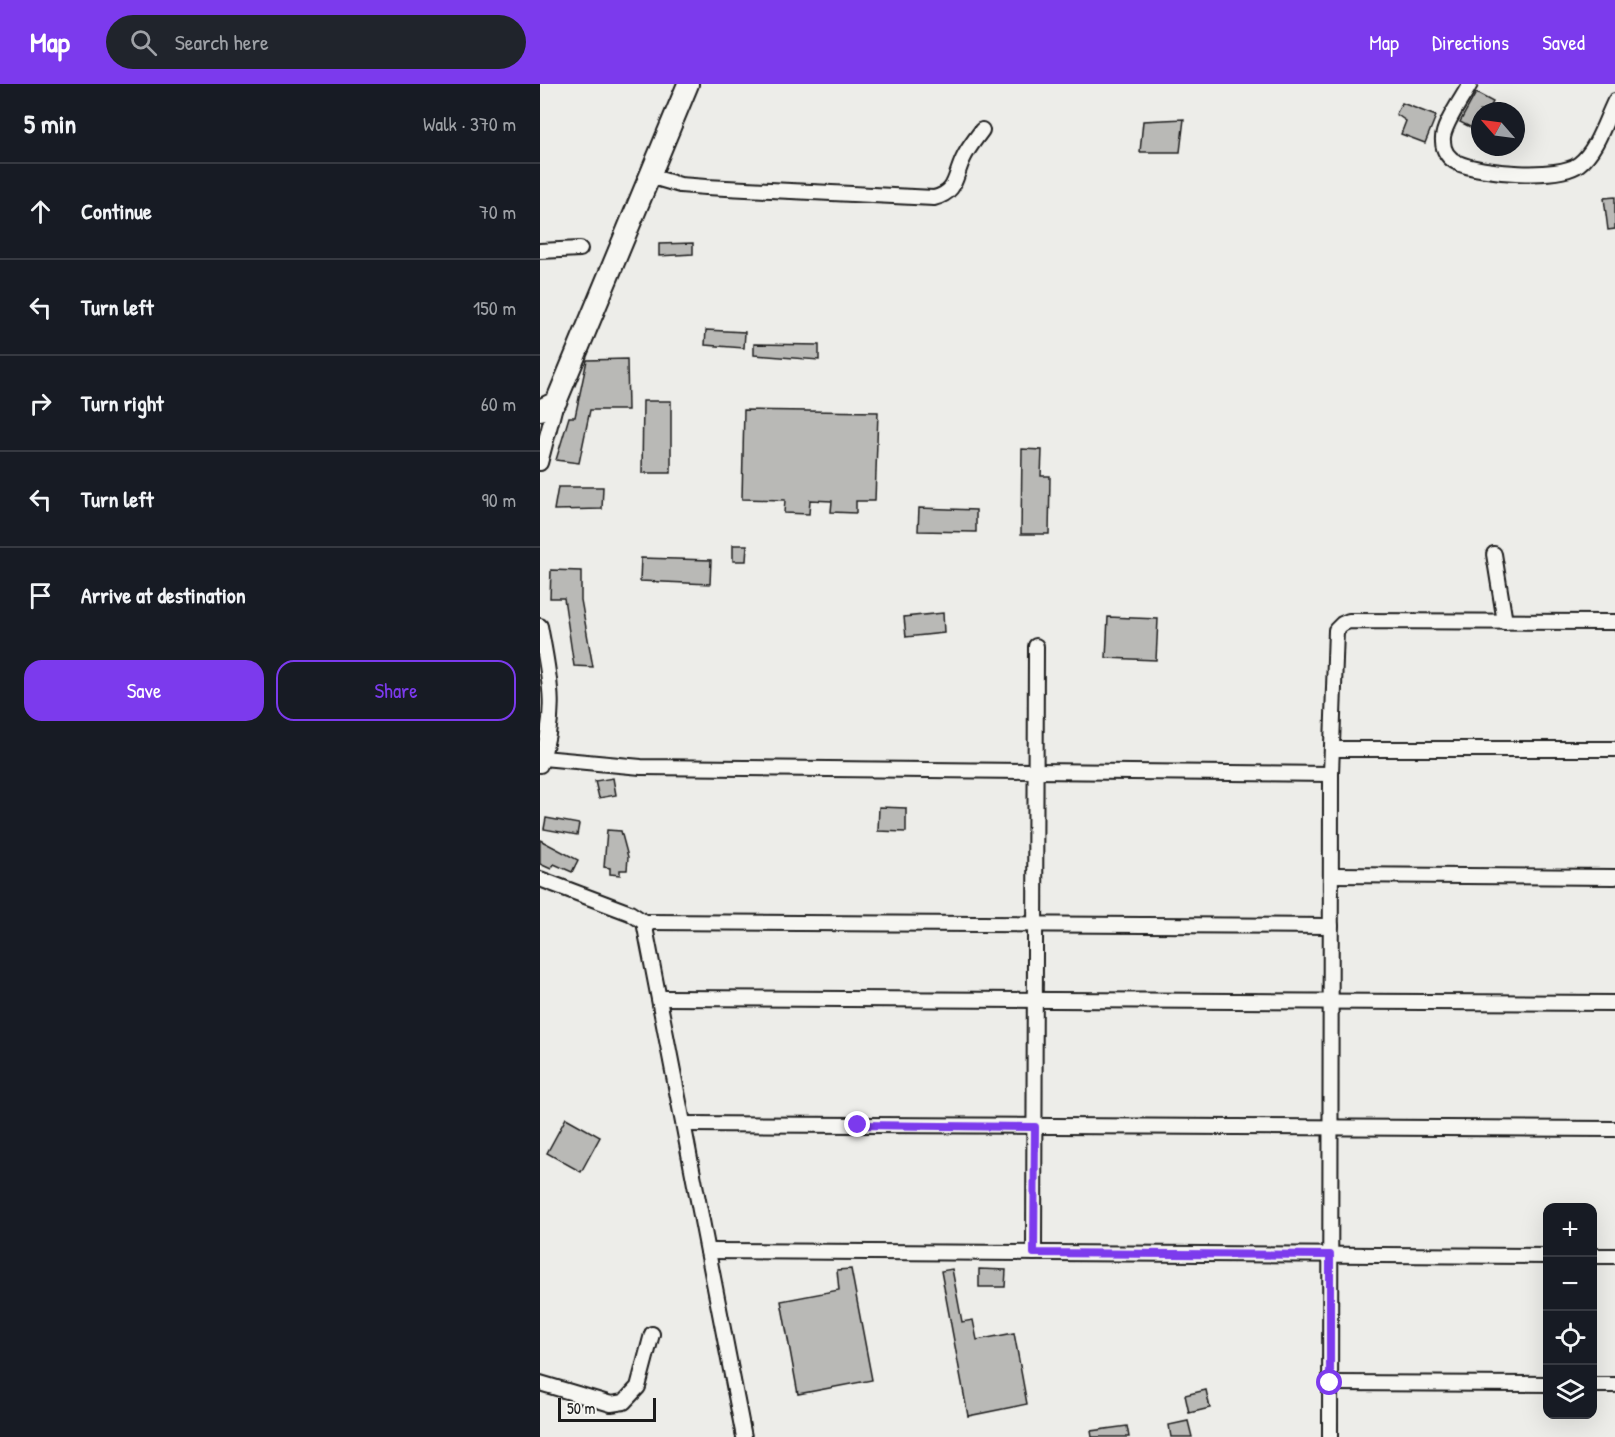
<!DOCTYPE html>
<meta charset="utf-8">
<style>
body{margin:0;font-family:"Patrick Hand",sans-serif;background:#20242c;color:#f1f3f6}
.controls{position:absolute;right:18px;bottom:18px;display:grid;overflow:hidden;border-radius:12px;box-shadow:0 6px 24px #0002}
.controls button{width:54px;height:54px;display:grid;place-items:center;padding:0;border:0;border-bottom:2px solid #363941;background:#171b24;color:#f1f3f6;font:30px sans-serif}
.compass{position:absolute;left:931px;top:18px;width:54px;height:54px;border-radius:50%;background:#171b24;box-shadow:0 6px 24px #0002;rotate:298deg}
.scale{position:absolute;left:18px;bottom:15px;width:98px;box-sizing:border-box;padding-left:6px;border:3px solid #1c1c1c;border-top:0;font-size:16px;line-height:21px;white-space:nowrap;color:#1c1c1c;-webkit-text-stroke:4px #f6f6f2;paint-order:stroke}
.stop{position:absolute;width:18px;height:18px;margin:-14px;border:4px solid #7c3aed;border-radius:50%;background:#fff}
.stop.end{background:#7c3aed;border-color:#fff;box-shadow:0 2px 6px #0008}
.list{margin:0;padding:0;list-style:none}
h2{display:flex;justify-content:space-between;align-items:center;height:78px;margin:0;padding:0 24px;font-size:26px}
h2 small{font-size:20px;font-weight:400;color:#9ea1a6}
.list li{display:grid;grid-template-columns:39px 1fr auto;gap:18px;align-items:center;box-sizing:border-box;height:96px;padding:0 24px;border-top:2px solid #363941}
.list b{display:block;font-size:22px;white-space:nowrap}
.list em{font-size:20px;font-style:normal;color:#9ea1a6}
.actions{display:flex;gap:12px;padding:18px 24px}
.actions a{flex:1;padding:14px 0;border:2px solid #7c3aed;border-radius:18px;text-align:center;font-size:21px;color:#7c3aed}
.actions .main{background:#7c3aed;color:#fff}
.icon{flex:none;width:33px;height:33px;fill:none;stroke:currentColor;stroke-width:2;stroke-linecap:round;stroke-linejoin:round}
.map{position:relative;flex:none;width:1075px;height:1353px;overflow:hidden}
header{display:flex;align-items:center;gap:36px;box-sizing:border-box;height:84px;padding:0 30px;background:#7c3aed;color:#fff}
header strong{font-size:28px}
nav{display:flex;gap:33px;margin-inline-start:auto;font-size:21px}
.search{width:420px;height:54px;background:#20242c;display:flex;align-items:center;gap:15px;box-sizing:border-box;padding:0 21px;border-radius:33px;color:#9ea1a6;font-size:22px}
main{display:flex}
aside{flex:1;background:#171b24}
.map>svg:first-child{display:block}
</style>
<header>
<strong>Map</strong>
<div class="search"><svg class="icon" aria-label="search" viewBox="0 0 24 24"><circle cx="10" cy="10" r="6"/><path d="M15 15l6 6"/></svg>Search here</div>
<nav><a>Map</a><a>Directions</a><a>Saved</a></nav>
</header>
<main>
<aside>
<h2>5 min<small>Walk · 370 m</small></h2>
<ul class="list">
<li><svg class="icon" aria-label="ahead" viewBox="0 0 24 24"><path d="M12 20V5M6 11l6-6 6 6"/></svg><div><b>Continue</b></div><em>70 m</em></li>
<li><svg class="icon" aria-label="left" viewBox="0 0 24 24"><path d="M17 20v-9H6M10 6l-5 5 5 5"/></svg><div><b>Turn left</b></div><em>150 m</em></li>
<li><svg class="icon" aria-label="right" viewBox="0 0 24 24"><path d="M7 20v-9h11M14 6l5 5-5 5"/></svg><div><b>Turn right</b></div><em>60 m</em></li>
<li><svg class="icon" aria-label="left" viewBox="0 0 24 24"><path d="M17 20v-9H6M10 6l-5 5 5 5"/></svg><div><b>Turn left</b></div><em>90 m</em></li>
<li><svg class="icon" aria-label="arrive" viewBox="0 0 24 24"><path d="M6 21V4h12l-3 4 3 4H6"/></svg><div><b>Arrive at destination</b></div></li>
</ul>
<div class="actions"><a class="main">Save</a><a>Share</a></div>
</aside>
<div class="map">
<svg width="1075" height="1353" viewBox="0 0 1075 1353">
<rect width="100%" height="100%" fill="#edede9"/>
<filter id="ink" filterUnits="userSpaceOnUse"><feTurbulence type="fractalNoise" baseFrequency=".0167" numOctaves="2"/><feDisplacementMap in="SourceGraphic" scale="12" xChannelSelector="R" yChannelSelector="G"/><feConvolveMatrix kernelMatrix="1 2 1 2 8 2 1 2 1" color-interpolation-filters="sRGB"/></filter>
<g filter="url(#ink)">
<g fill="#b9b9b6" stroke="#1c1c1c" stroke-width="1.5">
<polygon points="936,9 953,18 948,27 940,27 940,48 920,38"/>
<polygon points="862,19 896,32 885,59 861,50 866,37 856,30"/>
<polygon points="644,35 640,68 600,68 603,37"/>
<polygon points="1075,113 1075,145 1068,146 1064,114"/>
<polygon points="153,159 153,170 119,172 119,160"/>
<polygon points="166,246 205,248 204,264 165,261"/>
<polygon points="214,260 279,261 279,276 214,271"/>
<polygon points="87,275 88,326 50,326 39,379 16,376 29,333 35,333 47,276"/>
<polygon points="103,317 131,317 131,389 102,389"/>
<polygon points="204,326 338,328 335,417 316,417 316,429 291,428 292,417 270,416 269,430 244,429 245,416 202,415"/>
<polygon points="482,365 502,366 501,392 510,392 509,450 481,450"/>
<polygon points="18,403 63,403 62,425 14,426"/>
<polygon points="379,424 436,426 436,448 378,447"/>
<polygon points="193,461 207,461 206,477 193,477"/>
<polygon points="101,474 171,476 170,500 100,497"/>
<polygon points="11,486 41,487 41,516 53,583 34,582 24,514 10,514"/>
<polygon points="403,529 404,549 366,553 364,533"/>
<polygon points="568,533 618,535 616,576 566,574"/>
<polygon points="73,694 76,711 59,714 55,697"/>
<polygon points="339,723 366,724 366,748 338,747"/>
<polygon points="6,734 39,740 37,751 4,745"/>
<polygon points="67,746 81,747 88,773 87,786 80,786 80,791 70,790 70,784 64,783"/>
<polygon points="0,756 38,776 32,788 14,780 11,785 0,780"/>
<polygon points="26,1034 60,1053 41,1088 7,1069"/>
<polygon points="311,1185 332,1296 258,1310 241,1217 299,1206 297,1186"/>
<polygon points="412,1185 422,1238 433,1236 437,1256 474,1249 487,1320 428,1332 401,1187"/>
<polygon points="439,1185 466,1186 465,1203 439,1203"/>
<polygon points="666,1306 670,1324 649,1329 645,1311"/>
<polygon points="648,1337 652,1353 631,1353 629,1341"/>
<polygon points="587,1342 589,1353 552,1353 551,1347"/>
</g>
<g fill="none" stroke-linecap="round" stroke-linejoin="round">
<defs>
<g id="street">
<path d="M930,0c-7,14 -29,43 -27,57 0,10 6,18 15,22 22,10 101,17 121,1 18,-14 26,-43 36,-63"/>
<path d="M109,92l31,9 26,2 228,11c23,-6 20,-20 29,-39 5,-11 12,-19 19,-29"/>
<polyline points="0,167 40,165"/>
<polyline points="0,379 16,318"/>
<polyline points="954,470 965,538"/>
<path d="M0,542c10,54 18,85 0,139"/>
<polyline points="792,665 1075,665"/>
<polyline points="3,674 101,683 791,690"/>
<polyline points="791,791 1075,793"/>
<polyline points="0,795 90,829 104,838 204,1353"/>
<polyline points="104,838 791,842"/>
<polyline points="120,914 1075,919"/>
<polyline points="144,1040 1075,1045"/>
<polyline points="168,1167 1008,1172"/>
<polyline points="494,1169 496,562"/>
<polyline points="1052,1172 1075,1172"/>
<polyline points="0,1299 71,1320 84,1318 98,1303 112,1250"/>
<polyline points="790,1299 1008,1300"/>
<polyline points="1052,1301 1075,1301"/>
<polyline points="790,1353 791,690 796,546 802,540 809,537 1075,538"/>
</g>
<polyline id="secondary" points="0,326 16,318 148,0"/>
</defs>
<use href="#street" stroke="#1c1c1c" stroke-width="18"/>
<use href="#secondary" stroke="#1c1c1c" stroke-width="24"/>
<use href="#street" stroke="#f6f6f2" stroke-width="14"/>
<use href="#secondary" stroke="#f6f6f2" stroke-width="20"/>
</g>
</g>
<g fill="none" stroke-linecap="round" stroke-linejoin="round" filter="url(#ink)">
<polyline stroke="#7c3aed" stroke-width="8" points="318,1041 495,1043 494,1169 790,1171 790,1299"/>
</g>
</svg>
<div class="controls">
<button>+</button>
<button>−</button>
<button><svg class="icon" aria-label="locate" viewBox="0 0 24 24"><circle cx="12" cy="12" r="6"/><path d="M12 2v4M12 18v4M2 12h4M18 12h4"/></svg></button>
<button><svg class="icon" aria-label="layers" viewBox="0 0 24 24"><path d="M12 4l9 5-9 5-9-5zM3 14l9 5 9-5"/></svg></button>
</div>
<svg class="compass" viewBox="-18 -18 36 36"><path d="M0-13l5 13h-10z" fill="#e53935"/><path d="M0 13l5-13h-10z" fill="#9ea1a6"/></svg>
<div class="scale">50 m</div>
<div class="stop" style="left:790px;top:1299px"></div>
<div class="stop end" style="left:318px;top:1041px"></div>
</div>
</main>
